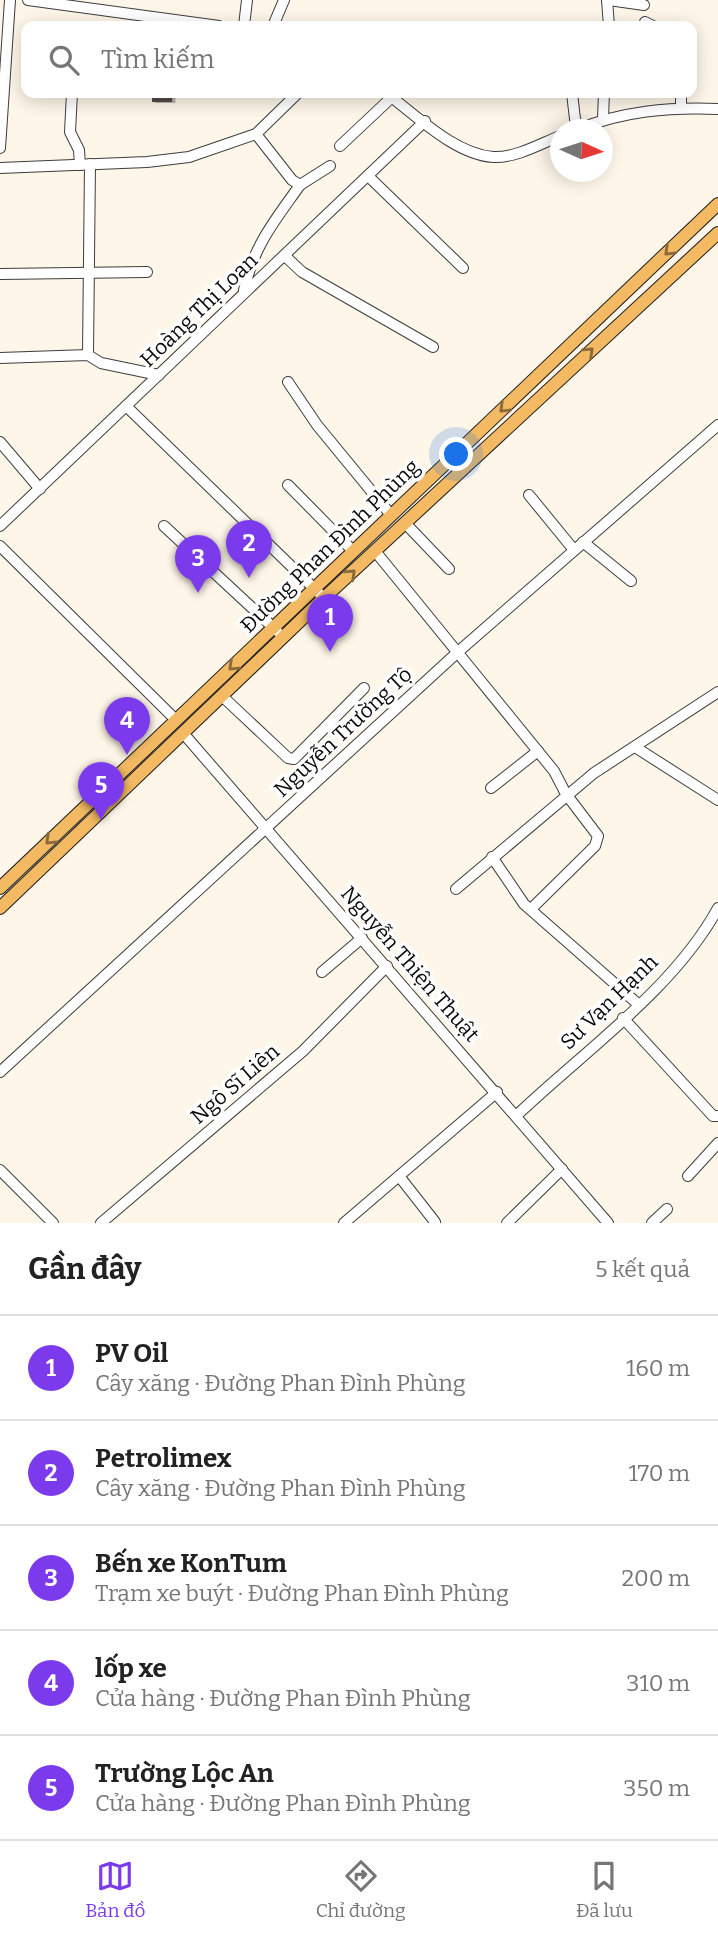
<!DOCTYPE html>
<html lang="vi">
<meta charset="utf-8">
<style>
body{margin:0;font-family:Bitter,serif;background:#f6f6f6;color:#222}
.compass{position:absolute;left:550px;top:119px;width:63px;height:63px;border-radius:50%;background:#fff;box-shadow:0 4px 18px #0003;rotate:93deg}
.you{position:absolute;left:457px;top:455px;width:24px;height:24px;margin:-18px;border:5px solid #fff;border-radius:50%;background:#1a73e8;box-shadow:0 0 0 10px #1a73e833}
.badge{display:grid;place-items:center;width:46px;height:46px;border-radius:50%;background:#7c3aed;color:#fff;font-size:23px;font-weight:700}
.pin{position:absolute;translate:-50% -58px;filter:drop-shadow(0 2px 4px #0008)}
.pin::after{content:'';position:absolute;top:37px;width:24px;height:21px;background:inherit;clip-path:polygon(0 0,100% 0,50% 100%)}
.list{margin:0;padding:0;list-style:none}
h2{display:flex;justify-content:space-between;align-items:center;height:91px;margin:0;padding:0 28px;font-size:30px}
h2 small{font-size:23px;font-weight:400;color:#767676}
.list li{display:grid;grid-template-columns:46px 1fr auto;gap:21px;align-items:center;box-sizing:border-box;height:105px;padding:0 28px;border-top:2px solid #e0e0e0}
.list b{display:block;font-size:26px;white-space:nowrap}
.list p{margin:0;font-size:23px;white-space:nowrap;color:#767676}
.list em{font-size:23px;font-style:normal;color:#767676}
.icon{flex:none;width:38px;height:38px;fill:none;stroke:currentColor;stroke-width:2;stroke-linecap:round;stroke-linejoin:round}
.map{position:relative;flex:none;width:718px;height:1223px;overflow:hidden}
.search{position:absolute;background:#fff;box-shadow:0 4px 18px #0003;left:21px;right:21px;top:21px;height:77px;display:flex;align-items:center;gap:18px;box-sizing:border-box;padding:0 24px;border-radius:14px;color:#767676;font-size:26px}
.sheet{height:616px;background:#fff}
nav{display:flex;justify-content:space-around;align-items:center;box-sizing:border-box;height:98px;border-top:2px solid #e0e0e0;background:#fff;font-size:19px;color:#767676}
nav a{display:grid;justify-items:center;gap:4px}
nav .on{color:#7c3aed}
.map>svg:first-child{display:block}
</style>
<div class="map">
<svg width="718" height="1223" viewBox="0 0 718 1223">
<defs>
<filter id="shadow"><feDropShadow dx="3" dy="3" stdDeviation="0" flood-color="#0004"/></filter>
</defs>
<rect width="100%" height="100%" fill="#fef6e8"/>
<polygon fill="#524a47" filter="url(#shadow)" points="152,93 173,93 172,102 152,102"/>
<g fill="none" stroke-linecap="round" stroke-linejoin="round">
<defs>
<g id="minor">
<polyline points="28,0 219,26"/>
<polyline points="607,0 609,26"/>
<polyline points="609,0 644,5"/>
<polyline points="645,22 653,26"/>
<polyline points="244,26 247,0"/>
<polyline points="273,26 284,0"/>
<polyline points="72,93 70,132 79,150 80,165"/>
<path d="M386,93c30,22 68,61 107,64 23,1 47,-13 67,-21"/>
<polyline points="572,93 575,119 579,128"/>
<polyline points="681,93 681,108"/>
<polyline points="603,118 604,93"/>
<path d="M576,130c46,-19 93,-23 142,-21"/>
<polyline points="256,134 292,180 300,185 330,166"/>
<polyline points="340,146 392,97"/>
<polyline points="0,148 10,0"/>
<polyline points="0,168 147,162 189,157 256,134 298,93"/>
<polyline points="368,176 463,268"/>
<polyline points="285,256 302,272 433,347"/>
<polyline points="0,274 147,272"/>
<path d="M244,290c10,-45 30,-68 56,-105"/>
<polyline points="88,355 90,164"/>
<polyline points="0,358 88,355 101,363 159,375"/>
<polyline points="288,382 317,425 391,515"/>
<polyline points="126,406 324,598"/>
<polyline points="0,442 40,489"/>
<polyline points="288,485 353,551"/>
<polyline points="529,495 574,550"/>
<polyline points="405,523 449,569"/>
<polyline points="0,526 425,121"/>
<polyline points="164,526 277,631"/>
<polyline points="583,542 631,581"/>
<polyline points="0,546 176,720"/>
<polyline points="375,551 554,771 566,794 598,836 595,846 531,909"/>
<polyline points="222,696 288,758 294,759 364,688"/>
<polyline points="183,733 608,1223"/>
<polyline points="635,747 718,800"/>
<polyline points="491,788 538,751"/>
<polyline points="492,857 524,904 638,1004"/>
<polyline points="456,889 594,773 718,692"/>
<polyline points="322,972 362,938"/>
<polyline points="623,1018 713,1116 718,1116"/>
<polyline points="0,1072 459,651 718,425"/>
<path d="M516,1116c67,-64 158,-127 202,-208"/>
<polyline points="0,1170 53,1223"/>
<polyline points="399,1176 435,1222"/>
<polyline points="688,1176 718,1143"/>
<polyline points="101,1223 303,1051 387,966"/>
<polyline points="344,1223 497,1092"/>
<polyline points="507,1223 562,1169"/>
<polyline points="652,1223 667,1209"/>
</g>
<g id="major">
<polyline points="0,888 718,204"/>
<polyline points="0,908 324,598 718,233"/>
</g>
</defs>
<use href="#minor" stroke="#3d3d3d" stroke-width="12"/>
<use href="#major" stroke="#1b1b1b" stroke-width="14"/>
<use href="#minor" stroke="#fff" stroke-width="10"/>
<use href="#major" stroke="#f3b963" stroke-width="12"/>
</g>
<defs><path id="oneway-chevron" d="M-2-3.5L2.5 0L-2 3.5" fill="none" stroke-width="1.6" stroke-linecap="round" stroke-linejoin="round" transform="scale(1.75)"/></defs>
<g stroke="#8a6a3b">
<use href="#oneway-chevron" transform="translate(669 251) rotate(136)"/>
<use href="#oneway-chevron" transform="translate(589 352) rotate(-43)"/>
<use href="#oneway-chevron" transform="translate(504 408) rotate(136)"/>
<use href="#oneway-chevron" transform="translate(351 574) rotate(-43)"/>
<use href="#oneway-chevron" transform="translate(233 666) rotate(137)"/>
<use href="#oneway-chevron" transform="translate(50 840) rotate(136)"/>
</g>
<g text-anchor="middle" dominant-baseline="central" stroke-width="7" stroke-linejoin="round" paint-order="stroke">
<g font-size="21" fill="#0a0a0a" stroke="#fff">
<text transform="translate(199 310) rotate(-44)">Hoàng Thị Loan</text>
<text transform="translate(330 546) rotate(-44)">Đường Phan Đình Phùng</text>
<text transform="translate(343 732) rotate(-43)">Nguyễn Trường Tộ</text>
<text transform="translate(410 964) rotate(49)">Nguyễn Thiện Thuật</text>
<text transform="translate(609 1002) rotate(-44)">Sư Vạn Hạnh</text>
<text transform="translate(235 1084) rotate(-41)">Ngô Sĩ Liên</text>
</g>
</g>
</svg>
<svg class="compass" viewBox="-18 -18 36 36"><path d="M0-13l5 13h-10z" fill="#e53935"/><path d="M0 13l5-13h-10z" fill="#767676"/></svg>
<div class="you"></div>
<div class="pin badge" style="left:330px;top:652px">1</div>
<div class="pin badge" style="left:249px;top:578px">2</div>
<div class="pin badge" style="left:198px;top:593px">3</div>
<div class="pin badge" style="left:127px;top:755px">4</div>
<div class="pin badge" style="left:101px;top:820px">5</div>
<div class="search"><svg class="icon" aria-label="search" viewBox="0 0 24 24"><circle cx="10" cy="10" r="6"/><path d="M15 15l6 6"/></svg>Tìm kiếm</div>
</div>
<section class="sheet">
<h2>Gần đây<small>5 kết quả</small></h2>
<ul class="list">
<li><span class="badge">1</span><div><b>PV Oil</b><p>Cây xăng · Đường Phan Đình Phùng</p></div><em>160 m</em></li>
<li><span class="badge">2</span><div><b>Petrolimex</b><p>Cây xăng · Đường Phan Đình Phùng</p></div><em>170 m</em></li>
<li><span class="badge">3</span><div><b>Bến xe KonTum</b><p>Trạm xe buýt · Đường Phan Đình Phùng</p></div><em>200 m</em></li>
<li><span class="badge">4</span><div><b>lốp xe</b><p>Cửa hàng · Đường Phan Đình Phùng</p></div><em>310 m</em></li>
<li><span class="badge">5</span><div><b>Trường Lộc An</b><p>Cửa hàng · Đường Phan Đình Phùng</p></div><em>350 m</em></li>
</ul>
</section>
<nav>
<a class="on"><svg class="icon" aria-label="map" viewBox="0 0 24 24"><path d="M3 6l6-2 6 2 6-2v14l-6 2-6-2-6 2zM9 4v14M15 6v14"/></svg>Bản đồ</a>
<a><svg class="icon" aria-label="directions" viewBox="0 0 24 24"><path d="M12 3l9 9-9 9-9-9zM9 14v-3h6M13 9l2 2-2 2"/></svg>Chỉ đường</a>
<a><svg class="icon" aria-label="saved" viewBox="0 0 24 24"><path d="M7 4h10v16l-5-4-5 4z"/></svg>Đã lưu</a>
</nav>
